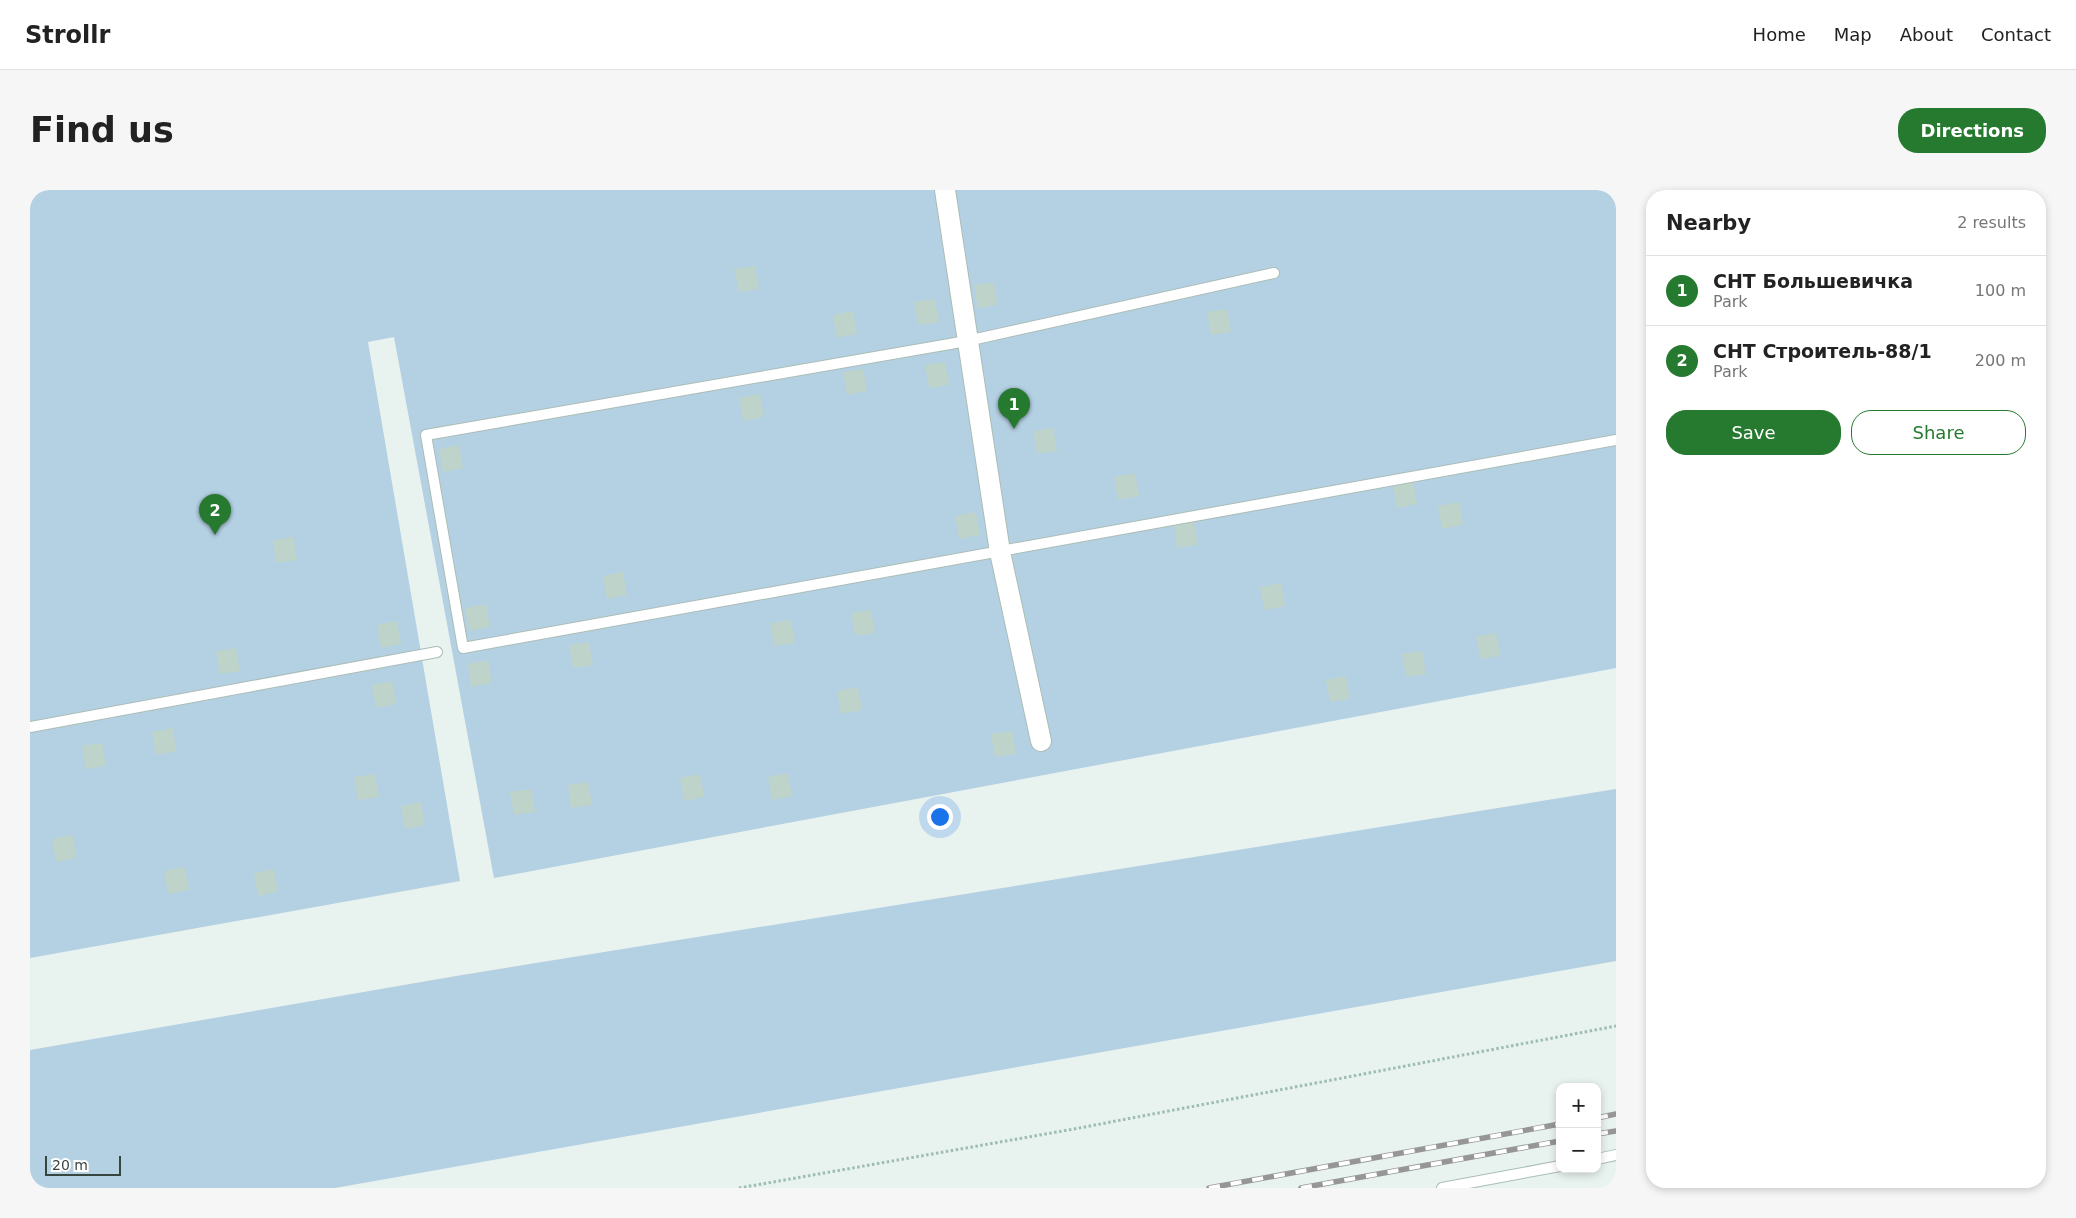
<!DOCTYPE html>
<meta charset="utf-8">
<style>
body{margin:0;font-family:"DejaVu Sans",sans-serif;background:#f6f6f6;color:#222}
.controls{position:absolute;right:15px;bottom:15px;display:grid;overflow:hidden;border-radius:10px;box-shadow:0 2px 8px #0003}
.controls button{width:45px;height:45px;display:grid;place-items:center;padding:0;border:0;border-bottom:1px solid #e0e0e0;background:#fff;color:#222;font:25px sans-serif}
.scale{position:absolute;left:15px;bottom:12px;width:76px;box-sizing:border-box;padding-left:5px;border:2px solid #37453f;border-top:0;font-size:14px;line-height:18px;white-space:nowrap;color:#37453f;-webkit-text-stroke:4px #fff;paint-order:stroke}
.you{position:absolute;left:909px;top:626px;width:18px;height:18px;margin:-12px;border:4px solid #fff;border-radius:50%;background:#1a73e8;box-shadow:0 0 0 8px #1a73e833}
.badge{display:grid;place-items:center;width:32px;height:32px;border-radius:50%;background:#267a2f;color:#fff;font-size:16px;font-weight:700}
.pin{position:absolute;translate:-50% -41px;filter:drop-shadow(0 1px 2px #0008)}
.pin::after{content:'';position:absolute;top:26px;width:18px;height:15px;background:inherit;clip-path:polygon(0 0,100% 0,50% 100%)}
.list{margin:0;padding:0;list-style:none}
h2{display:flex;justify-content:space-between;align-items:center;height:65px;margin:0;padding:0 20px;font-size:21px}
h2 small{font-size:16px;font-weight:400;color:#767676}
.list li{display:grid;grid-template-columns:32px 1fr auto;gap:15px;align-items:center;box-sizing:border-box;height:70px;padding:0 20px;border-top:1px solid #e0e0e0}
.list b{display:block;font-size:19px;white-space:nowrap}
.list p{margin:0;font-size:16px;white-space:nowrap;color:#767676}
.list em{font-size:16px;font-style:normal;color:#767676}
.actions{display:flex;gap:10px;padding:15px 20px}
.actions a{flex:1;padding:11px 0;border:1px solid #267a2f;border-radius:20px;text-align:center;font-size:18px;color:#267a2f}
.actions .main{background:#267a2f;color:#fff}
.map{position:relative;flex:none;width:1586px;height:998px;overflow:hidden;border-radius:20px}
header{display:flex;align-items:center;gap:30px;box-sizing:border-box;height:70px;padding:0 25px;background:#fff;border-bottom:1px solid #e0e0e0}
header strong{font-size:24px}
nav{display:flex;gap:28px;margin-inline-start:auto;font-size:18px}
.intro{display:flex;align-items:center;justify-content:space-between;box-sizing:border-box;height:120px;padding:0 30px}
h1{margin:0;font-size:35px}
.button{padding:12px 22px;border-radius:20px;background:#267a2f;color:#fff;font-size:18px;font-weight:700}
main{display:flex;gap:30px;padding:0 30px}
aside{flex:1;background:#fff;border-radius:20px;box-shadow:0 2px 8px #0003}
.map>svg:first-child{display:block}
</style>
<header>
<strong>Strollr</strong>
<nav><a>Home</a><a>Map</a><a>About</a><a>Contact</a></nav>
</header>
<div class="intro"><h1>Find us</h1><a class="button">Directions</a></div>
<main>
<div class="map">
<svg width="1586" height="998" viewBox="0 0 1586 998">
<rect width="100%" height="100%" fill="#e8f2ef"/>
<g fill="#b4d0e3">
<polygon points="0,0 1586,0 1586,478 464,688 364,147 338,152 430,691 0,768"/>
<polygon points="1586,599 1586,771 305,998 0,998 0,860 426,786"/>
</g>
<g fill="#bed3ca">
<polygon points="725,76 729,99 709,102 704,79"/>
<polygon points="964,92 968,115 948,118 944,95"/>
<polygon points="905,109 909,132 888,135 884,112"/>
<polygon points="1197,119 1201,142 1181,145 1177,122"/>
<polygon points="823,121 827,144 807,148 803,125"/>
<polygon points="915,172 919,195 899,198 895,175"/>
<polygon points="833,179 837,201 817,205 813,182"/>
<polygon points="730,204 734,227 713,231 709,208"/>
<polygon points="1023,238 1027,261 1007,264 1003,241"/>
<polygon points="429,255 433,278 413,282 409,259"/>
<polygon points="1105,283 1109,306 1088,310 1084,287"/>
<polygon points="1383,291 1387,314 1367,318 1363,295"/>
<polygon points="1429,312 1433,335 1412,339 1408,316"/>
<polygon points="946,322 950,345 929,349 925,326"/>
<polygon points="1164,332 1168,355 1147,358 1144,335"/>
<polygon points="263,347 267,370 246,373 243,350"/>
<polygon points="593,382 597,405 577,409 573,386"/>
<polygon points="1251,393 1255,416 1234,420 1230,397"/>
<polygon points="456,414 460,437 439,441 435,418"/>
<polygon points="841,420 845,443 825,446 821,423"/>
<polygon points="761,430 765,453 744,456 740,433"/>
<polygon points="367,431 371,454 351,458 347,435"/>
<polygon points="1466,443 1470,466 1450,469 1446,446"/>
<polygon points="559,452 563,475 543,478 539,455"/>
<polygon points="206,458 210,481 190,484 186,461"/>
<polygon points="1392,461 1396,484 1376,487 1372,464"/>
<polygon points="458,470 462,493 441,497 438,474"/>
<polygon points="1316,486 1320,509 1300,512 1296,490"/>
<polygon points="362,491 366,514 346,518 342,495"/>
<polygon points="828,497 832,520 811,524 807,501"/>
<polygon points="143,538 146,561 126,565 122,542"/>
<polygon points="982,541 986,564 965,567 961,544"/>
<polygon points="72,553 76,576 56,579 52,556"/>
<polygon points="758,583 762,606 742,610 738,587"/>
<polygon points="345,584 349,607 328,610 324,587"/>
<polygon points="670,584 674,607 654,611 650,588"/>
<polygon points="558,592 562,615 541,618 538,595"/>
<polygon points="501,599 505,622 484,625 480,602"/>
<polygon points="391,612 395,635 375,639 371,616"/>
<polygon points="43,645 46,668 26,672 22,649"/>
<polygon points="155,677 159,700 138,704 134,681"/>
<polygon points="244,679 248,702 228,706 224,683"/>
</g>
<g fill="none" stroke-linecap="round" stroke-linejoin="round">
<defs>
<g id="service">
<polyline points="1244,83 937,151 396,245 433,458 1586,250"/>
<polyline points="0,537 407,462"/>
<polyline points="1567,969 1586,965"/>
<polyline points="1412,998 1530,976"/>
</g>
<polyline id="minor" points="915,0 970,362 1011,551"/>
</defs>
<use href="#service" stroke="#abbdb6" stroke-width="12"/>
<use href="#minor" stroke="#abbdb6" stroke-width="22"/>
<polyline stroke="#9ebdb1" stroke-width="3" stroke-dasharray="2.5 2.5" stroke-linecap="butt" points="709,998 1044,939 1586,836"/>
<use href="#service" stroke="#fff" stroke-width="10"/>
<use href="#minor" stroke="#fff" stroke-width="20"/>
<defs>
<g id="rail">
<polyline points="1567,928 1586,924"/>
<polyline points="1567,944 1586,941"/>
<polyline points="1179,998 1530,934"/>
<polyline points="1271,998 1530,951"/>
</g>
</defs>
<use href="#rail" stroke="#969696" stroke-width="5.5"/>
<use href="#rail" stroke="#fff" stroke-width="4" stroke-dasharray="11" stroke-linecap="butt"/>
</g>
</svg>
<div class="controls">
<button>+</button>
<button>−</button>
</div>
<div class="scale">20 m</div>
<div class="you"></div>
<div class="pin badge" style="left:984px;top:239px">1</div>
<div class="pin badge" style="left:185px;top:345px">2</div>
</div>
<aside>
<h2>Nearby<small>2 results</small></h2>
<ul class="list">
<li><span class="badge">1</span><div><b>СНТ Большевичка</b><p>Park</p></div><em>100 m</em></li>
<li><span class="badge">2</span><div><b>СНТ Строитель-88/1</b><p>Park</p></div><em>200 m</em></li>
</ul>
<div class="actions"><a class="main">Save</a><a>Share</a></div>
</aside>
</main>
